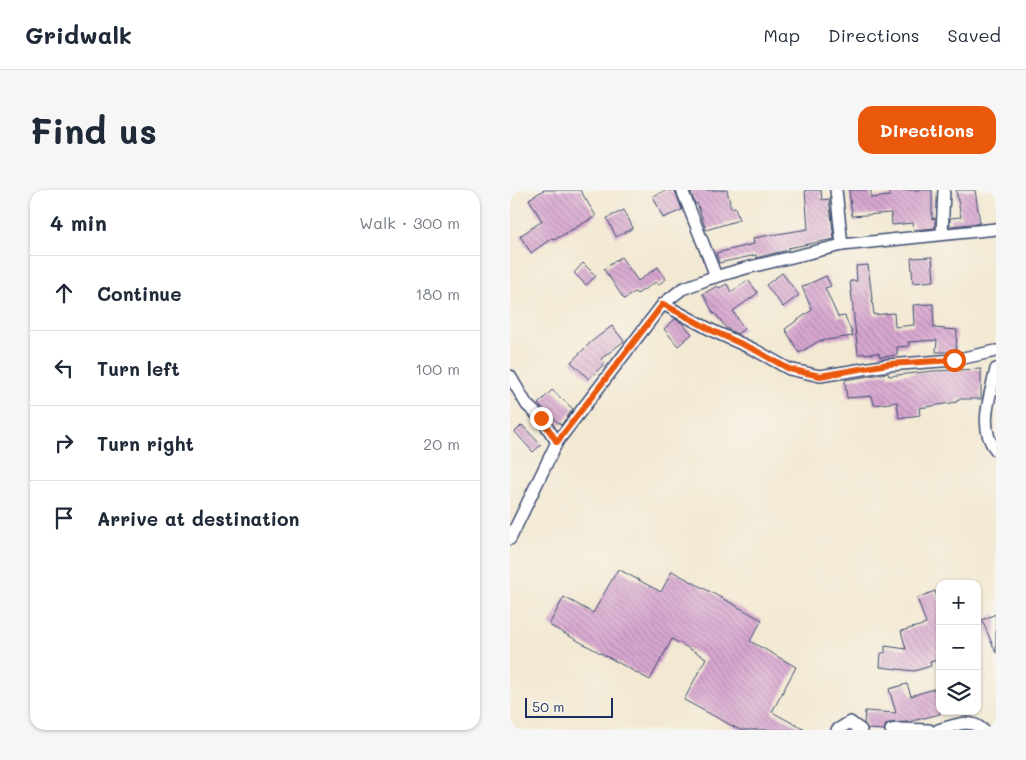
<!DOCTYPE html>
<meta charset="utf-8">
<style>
body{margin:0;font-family:Mali,sans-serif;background:#f6f6f7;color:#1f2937}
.controls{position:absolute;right:15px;bottom:15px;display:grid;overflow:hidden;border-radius:10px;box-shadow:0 1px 4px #0004}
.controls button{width:45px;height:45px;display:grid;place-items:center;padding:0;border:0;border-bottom:1px solid #e0e1e3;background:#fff;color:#1f2937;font:25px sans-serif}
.scale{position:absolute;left:15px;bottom:12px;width:88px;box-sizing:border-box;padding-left:5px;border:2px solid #1b2f5e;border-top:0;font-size:14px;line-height:18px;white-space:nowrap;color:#1b2f5e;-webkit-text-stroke:4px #f7f3e8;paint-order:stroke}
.stop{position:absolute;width:15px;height:15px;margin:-11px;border:4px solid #ea580c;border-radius:50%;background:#fff}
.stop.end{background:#ea580c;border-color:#fff;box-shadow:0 1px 5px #0008}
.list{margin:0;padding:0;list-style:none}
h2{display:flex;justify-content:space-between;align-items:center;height:65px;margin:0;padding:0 20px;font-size:21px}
h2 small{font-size:16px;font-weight:400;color:#747a83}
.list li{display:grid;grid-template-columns:32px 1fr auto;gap:15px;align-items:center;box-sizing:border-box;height:75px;padding:0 20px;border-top:1px solid #e0e1e3}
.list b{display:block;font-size:19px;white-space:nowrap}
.list em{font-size:16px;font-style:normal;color:#747a83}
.icon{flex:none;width:28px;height:28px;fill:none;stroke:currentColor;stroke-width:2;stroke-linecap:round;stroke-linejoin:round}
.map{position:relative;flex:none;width:486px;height:540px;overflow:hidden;border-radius:15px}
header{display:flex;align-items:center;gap:30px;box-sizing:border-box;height:70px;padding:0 25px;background:#fff;border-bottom:1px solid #e0e1e3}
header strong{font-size:24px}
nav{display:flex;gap:28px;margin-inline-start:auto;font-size:18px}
.intro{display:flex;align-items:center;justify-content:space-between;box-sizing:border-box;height:120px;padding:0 30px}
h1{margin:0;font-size:35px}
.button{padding:12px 22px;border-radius:15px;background:#ea580c;color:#fff;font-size:18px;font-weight:700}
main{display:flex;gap:30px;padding:0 30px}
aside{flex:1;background:#fff;border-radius:15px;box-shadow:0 1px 4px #0004}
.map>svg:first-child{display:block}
</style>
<header>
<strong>Gridwalk</strong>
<nav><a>Map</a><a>Directions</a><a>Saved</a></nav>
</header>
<div class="intro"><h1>Find us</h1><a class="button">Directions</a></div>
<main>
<aside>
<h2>4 min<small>Walk · 300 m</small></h2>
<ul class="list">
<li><svg class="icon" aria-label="ahead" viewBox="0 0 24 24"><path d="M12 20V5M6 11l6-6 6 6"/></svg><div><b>Continue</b></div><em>180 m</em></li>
<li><svg class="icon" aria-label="left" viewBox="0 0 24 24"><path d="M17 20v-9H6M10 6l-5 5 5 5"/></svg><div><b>Turn left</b></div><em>100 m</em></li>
<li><svg class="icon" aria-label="right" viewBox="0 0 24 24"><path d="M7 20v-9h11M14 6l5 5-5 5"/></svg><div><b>Turn right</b></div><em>20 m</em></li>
<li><svg class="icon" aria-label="arrive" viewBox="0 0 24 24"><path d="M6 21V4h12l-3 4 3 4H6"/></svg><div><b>Arrive at destination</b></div></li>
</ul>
</aside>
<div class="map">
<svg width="486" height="540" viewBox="0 0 486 540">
<defs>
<pattern id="building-back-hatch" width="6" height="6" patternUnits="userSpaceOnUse" patternTransform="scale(1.25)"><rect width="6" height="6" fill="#d8a7d0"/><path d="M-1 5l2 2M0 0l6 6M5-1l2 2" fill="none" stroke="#ae88ac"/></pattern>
</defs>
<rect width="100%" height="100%" fill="#f7f3e8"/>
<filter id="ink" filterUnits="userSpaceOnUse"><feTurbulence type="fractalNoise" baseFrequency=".02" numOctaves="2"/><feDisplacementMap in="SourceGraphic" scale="10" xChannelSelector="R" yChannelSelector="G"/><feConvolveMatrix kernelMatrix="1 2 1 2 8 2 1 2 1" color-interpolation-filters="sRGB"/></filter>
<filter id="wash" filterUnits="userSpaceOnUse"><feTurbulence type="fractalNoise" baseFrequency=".0096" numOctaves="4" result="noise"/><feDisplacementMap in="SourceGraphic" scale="20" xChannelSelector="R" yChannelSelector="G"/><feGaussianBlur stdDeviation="1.12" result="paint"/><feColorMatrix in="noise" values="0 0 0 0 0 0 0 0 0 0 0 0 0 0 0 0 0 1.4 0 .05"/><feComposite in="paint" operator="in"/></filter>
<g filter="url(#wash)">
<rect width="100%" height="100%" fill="#f3e9d3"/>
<g id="blocks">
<g fill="url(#building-back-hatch)">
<polygon points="34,0 70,0 86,26 44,50 42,48 21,63 10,46 32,31 19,9"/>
<polygon points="157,0 165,0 172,20 153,28 143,6"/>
<polygon points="180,0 217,0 221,18 225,17 229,30 196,40 187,13 185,14"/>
<polygon points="295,0 311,0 312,10 319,9 324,49 278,58 278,60 249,67 246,68 246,65 209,73 206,63 244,54 243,48 298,39"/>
<polygon points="339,0 361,0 361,8 380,6 379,0 422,0 422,29 425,28 425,38 404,40 403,33 382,35 381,23 342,26"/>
<polygon points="446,0 465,0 470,33 440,36 440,28 451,27"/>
<polygon points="114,20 123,38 106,47 97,28"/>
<polygon points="111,67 128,91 148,77 156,89 148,95 146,92 127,104 125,102 114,109 94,79"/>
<polygon points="422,67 424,91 403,93 401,68"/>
<polygon points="73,73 86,86 76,95 64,83"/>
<polygon points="358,75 364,125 384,123 385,137 404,135 403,115 423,114 424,138 447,140 446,162 426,162 427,150 398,152 399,156 387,157 387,165 370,167 369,163 348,164 340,91 347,91 346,76"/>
<polygon points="272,83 289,105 273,117 256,95"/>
<polygon points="316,86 321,96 315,98 328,127 335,126 343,146 309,151 289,163 275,139 302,120 292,97"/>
<polygon points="238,90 248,103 223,121 234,139 227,144 216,138 205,123 204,124 193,104 207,96 209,98 217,94 221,102"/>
<polygon points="165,129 172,133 182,144 168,156 154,139"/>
<polygon points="102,136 114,151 91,169 95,173 79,189 61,172 81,152"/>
<polygon points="471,179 471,209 447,209 447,212 409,218 410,225 389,228 387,212 364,215 362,206 337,208 335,190 378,183 379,186 423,181"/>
<polygon points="42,200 63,219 51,235 28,214"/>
<polygon points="12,235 31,255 23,262 5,242"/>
<polygon points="108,379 151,402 162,381 252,430 240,451 286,477 262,522 295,540 230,540 174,510 196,468 162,449 140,490 39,435 54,407 83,423"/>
<polygon points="425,401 430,414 430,469 420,472 421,476 404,481 370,477 371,463 375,463 375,456 396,459 391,441 416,434 407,408"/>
<polygon points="486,424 486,463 472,430"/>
<polygon points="397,494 401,506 427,498 430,509 430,524 398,532 379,533 376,534 374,540 358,539 354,533 355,521 386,523 379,499"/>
</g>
</g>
</g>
<g filter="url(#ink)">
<use href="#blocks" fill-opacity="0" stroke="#3b4b70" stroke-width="1"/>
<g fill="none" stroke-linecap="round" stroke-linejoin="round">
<defs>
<g id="street">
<polyline points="172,0 206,86"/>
<polyline points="326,0 332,55"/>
<polyline points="432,44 434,0"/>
<polyline points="153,114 203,141 245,160 279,179 310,186 378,175 444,170 486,161"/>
<path d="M486,179c-5,25 -19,59 0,81"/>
<polyline points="0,186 17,215 31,228 47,252"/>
<polyline points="0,349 47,252 153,114 172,99 198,89 236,78 332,55 486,39"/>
<polyline points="327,540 340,532 351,540"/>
<polyline points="381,540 388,539 419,540"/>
<path d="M428,540c16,-4 31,-13 45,0"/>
</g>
</defs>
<use href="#street" stroke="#3b4b70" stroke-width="14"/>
<use href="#street" stroke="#fff" stroke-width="11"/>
</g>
</g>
<g fill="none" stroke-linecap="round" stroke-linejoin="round" filter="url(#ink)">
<polyline stroke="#ea580c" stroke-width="6" points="31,228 47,252 153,114 203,141 245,160 279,179 310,186 378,174 444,170"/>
</g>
</svg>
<div class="controls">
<button>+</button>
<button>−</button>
<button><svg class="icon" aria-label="layers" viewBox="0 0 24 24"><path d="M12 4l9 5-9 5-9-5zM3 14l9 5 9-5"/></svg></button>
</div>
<div class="scale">50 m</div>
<div class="stop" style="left:444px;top:170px"></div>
<div class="stop end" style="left:31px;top:228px"></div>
</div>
</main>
